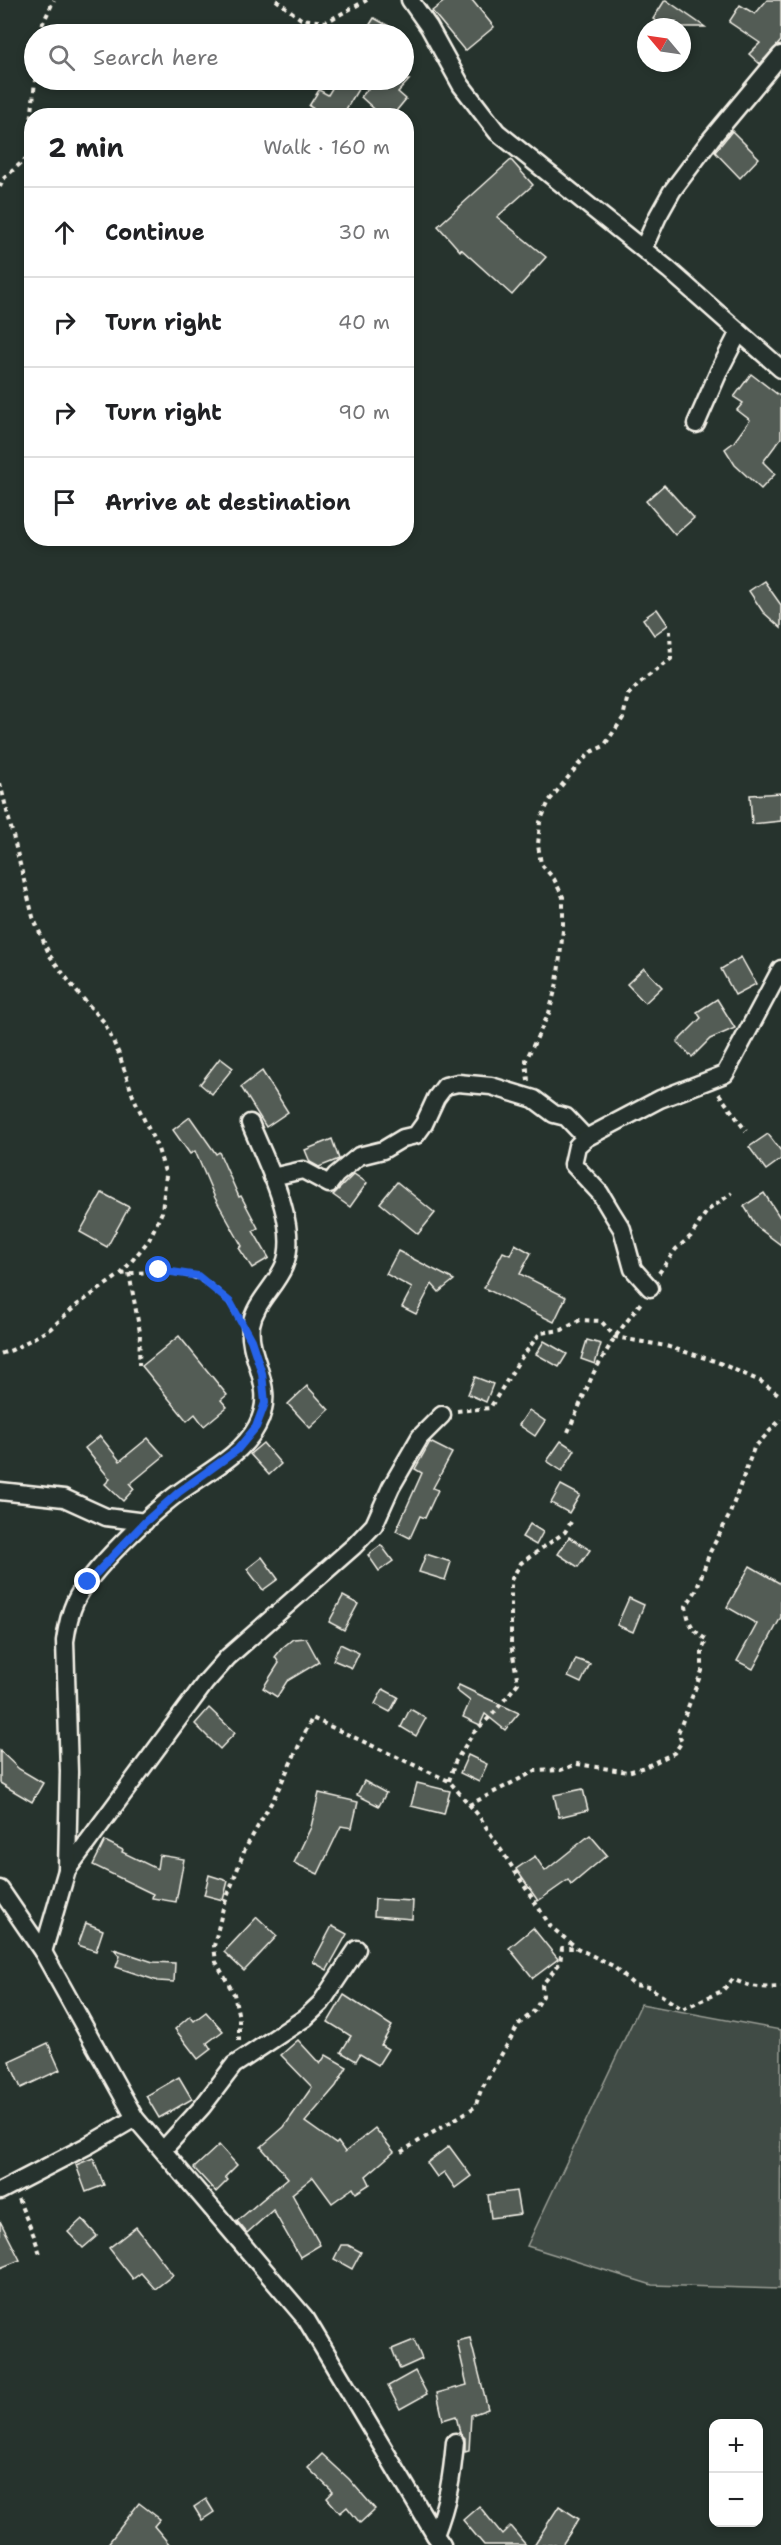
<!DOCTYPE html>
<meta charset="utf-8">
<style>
body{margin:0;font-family:"Shantell Sans",sans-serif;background:#f2f2f2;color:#202124}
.controls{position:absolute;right:18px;bottom:18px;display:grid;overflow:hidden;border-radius:12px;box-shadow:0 3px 9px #0003}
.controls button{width:54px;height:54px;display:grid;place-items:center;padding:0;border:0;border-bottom:2px solid #e0e0e0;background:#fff;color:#202124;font:30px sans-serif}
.compass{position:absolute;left:637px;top:18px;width:54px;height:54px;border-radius:50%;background:#fff;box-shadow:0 3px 9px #0003;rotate:299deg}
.stop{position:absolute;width:18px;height:18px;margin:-14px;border:4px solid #2563eb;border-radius:50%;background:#fff}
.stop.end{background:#2563eb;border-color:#fff;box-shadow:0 2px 6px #0008}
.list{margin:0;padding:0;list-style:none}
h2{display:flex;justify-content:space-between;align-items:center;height:78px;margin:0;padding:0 24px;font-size:26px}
h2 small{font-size:20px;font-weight:400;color:#757577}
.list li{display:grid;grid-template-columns:39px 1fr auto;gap:18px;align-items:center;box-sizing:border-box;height:90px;padding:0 24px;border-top:2px solid #e0e0e0}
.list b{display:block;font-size:22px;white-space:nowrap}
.list em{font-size:20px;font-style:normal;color:#757577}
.icon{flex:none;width:33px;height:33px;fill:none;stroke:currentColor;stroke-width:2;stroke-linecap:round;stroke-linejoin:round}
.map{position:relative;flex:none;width:781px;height:2545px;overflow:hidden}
.search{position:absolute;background:#fff;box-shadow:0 3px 9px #0003;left:24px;top:24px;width:390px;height:66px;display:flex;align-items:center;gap:15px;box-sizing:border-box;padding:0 21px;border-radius:33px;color:#757577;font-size:22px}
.panel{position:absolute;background:#fff;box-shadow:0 3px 9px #0003;left:24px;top:108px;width:390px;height:438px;border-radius:24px}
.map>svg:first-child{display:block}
</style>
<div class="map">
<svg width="781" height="2545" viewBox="0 0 781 2545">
<rect width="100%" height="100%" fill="#26332d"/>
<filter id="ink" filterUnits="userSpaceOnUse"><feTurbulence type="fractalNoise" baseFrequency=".0167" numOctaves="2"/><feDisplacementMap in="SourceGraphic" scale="12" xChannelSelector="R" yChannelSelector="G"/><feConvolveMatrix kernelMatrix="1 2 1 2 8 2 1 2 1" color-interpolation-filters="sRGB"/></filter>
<g filter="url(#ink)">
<polygon fill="#414b45" stroke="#9a9e96" stroke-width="1.5" points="641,2004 781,2030 780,2289 652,2285 527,2246"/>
<g fill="#525c55" stroke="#f4f1e8" stroke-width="1.5">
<polygon points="446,0 472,0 494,27 465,51 432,11"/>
<polygon points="665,0 666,0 705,27 665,27 653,19"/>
<polygon points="767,0 781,0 781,41 760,64 749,54 760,43 729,22 740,5 755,14"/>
<polygon points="374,18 403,34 364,34"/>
<polygon points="337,80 349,80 360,86 342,116 325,116 309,106 319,90 328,95"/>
<polygon points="376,80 409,80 398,92 406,99 392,116 382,116 361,97"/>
<polygon points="732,131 759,158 740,178 715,152"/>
<polygon points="511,160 533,185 497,217 546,257 512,295 461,249 460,251 438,226"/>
<polygon points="751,374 781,397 781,438 763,462 775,474 761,489 735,465 725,449 734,442 750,420 737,410 743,403 734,397"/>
<polygon points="664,485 694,518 675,535 646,501"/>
<polygon points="764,581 781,605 781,628 763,612 749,591"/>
<polygon points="657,609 668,625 654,635 643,619"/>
<polygon points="781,793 781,821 752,824 750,795"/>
<polygon points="741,957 756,984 735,995 721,969"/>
<polygon points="644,968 662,987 645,1003 627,984"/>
<polygon points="717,999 735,1028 710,1039 692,1057 677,1042 701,1018 697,1012"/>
<polygon points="220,1058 233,1068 212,1094 200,1084"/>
<polygon points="262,1071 288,1112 266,1127 241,1087"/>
<polygon points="190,1117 216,1154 219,1152 239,1197 241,1196 258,1228 253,1231 269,1258 252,1268 239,1248 242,1246 215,1198 195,1151 190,1154 173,1130"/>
<polygon points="768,1134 781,1151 781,1159 766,1170 749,1147"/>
<polygon points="332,1139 339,1159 319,1167 310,1162 305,1150"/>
<polygon points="354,1174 367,1183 350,1207 333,1195"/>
<polygon points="397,1182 435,1213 418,1234 380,1203"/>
<polygon points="102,1193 129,1207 107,1247 80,1232"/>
<polygon points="764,1193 781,1219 781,1245 757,1227 744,1206"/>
<polygon points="515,1244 531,1253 520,1274 566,1297 554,1322 484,1288 503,1252 510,1255"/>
<polygon points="398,1251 454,1280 439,1292 432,1284 416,1314 402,1307 412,1288 386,1274"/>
<polygon points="179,1336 227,1395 221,1400 227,1407 204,1426 195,1414 187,1421 142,1366"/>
<polygon points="587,1340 601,1344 595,1364 581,1359"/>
<polygon points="544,1341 567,1354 559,1367 536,1354"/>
<polygon points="475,1377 493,1384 486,1402 468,1394"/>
<polygon points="307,1386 329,1410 310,1428 288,1404"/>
<polygon points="529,1410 545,1421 535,1436 519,1425"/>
<polygon points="100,1436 120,1461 148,1438 164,1456 130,1484 134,1489 123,1501 105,1484 110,1479 85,1448"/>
<polygon points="561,1441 575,1450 562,1471 547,1461"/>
<polygon points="430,1442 452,1453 433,1488 438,1490 425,1518 420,1516 410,1538 396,1531 422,1473 415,1469"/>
<polygon points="263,1443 281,1464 269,1475 250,1454"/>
<polygon points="561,1485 580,1495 569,1513 551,1503"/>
<polygon points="530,1524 543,1532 536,1545 522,1537"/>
<polygon points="569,1537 590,1550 578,1567 558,1554"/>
<polygon points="381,1545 393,1561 379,1571 368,1555"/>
<polygon points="426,1554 451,1562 445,1580 419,1572"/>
<polygon points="262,1557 278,1579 263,1590 247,1569"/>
<polygon points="750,1566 781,1584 781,1617 753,1669 737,1661 757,1624 727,1607"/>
<polygon points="343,1596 358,1604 344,1630 329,1622"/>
<polygon points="629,1598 644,1605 633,1632 617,1625"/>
<polygon points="306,1638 319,1662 287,1681 277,1697 263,1688 279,1663 275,1657 282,1648 293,1639"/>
<polygon points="340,1644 359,1653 352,1668 333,1660"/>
<polygon points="576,1659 590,1664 581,1683 568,1677"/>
<polygon points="459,1685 484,1697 519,1713 505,1730 485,1714 480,1725 463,1717 470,1701 456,1690"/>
<polygon points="383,1689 398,1697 390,1712 375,1704"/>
<polygon points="209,1708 235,1733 220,1749 195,1724"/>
<polygon points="410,1709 426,1718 416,1736 401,1727"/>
<polygon points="0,1751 19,1769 43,1783 32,1802 0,1783"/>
<polygon points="468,1755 487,1764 479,1782 460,1773"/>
<polygon points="364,1781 386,1793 379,1806 357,1795"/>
<polygon points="417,1783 450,1791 444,1814 411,1806"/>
<polygon points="583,1789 588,1810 559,1817 554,1795"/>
<polygon points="319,1793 358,1802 352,1828 341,1826 318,1874 294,1863 311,1827"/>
<polygon points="590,1835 607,1855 571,1885 568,1880 538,1901 516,1869 535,1856 545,1871"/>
<polygon points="105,1841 123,1850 122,1852 157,1869 159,1855 184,1859 176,1902 152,1898 153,1894 93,1865"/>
<polygon points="209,1875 228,1881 223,1900 204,1895"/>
<polygon points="375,1899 413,1901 412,1919 374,1916"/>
<polygon points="257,1917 277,1936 244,1971 224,1952"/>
<polygon points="86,1923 103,1930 96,1951 78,1945"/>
<polygon points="332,1926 347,1934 327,1970 313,1962"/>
<polygon points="533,1928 558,1959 533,1978 509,1948"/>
<polygon points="114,1949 153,1962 175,1963 174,1982 158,1981 116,1967 120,1956"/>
<polygon points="344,1995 392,2026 381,2045 388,2049 378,2065 360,2054 356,2061 341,2052 351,2036 328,2022"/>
<polygon points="206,2012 223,2031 207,2043 211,2049 198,2059 175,2029 190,2016 194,2021"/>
<polygon points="298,2040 320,2064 326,2055 347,2067 336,2086 305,2122 336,2144 338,2142 345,2152 375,2128 394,2152 366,2176 370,2184 356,2193 353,2188 332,2203 313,2177 292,2194 320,2245 300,2257 273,2210 247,2233 237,2221 288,2178 261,2147 284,2127 312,2087 281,2055"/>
<polygon points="48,2043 60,2070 21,2088 9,2061"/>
<polygon points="179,2077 192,2099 159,2118 146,2096"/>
<polygon points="219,2145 237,2165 225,2177 228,2180 216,2192 194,2168"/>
<polygon points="449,2146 471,2176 455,2188 444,2172 437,2177 427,2163"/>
<polygon points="93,2158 104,2185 86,2192 76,2165"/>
<polygon points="516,2191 520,2214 491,2218 488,2195"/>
<polygon points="82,2219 97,2236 83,2248 68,2232"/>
<polygon points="0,2221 20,2260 0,2268"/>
<polygon points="136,2227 173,2275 155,2289 141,2273 133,2279 109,2248"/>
<polygon points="341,2245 348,2245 361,2252 352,2269 334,2259"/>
<polygon points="470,2338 488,2409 471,2415 469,2451 465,2452 465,2438 460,2433 456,2416 443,2420 437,2393 467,2385 457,2341"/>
<polygon points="414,2340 422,2359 400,2369 392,2349"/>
<polygon points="415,2371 427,2394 400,2409 388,2386"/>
<polygon points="322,2454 349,2479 375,2509 360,2523 347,2507 340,2513 327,2498 333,2492 308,2468"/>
<polygon points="206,2499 214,2512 202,2520 194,2507"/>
<polygon points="139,2503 160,2519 154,2526 170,2545 107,2545"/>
<polygon points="479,2506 502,2534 510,2526 526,2545 484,2545 463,2520"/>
<polygon points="559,2506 579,2519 562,2545 534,2545"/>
</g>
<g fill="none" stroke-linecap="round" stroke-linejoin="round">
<defs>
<g id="minor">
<polyline points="410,0 429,27 461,85 497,132 669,270 781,369"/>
<polyline points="643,249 658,216 672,191 711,139 781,55"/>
<polyline points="696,424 720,369 739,332"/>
<polyline points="272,1177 303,1170 329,1184 336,1175 359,1156 383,1150 403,1138 416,1135 424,1124 436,1098 445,1086 458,1083 491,1086 534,1099 554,1114 566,1117 586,1138"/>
<polyline points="650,1288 633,1269 622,1229 612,1213 600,1193 573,1164 577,1146 586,1138 660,1099 725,1074 781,969"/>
<polyline points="0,1491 64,1498 106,1517 145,1522"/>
<polyline points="67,1870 205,1683 228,1657 354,1546 374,1525 391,1487 420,1437 442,1415"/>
<polyline points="0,1889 43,1952 135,2118 306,2319 435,2535"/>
<path d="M43,1952l24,-82 2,-98 -4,-131c2,-14 4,-26 10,-39 13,-30 79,-92 106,-111 25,-18 61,-36 76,-65 21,-40 -10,-66 -6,-101 4,-23 24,-38 33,-59 17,-40 -19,-106 -34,-143"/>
<polyline points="163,2150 202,2107 234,2065 305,2018 321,2003 357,1949"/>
<polyline points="0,2191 87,2146 135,2118"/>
<path d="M442,2545l-7,-10c13,-33 17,-58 20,-93"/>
</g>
</defs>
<use href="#minor" stroke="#f4f1e8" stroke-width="21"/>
<g stroke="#f4f1e8" stroke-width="4" stroke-dasharray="4.5 4.5" stroke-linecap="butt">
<polyline points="276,0 301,19 326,22 367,0"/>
<polyline points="42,34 42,25 54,0"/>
<polyline points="0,187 3,179 28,157 35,80"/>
<polyline points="0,783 33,917 50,956 77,992 104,1022 119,1054 133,1096 158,1149 166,1175 162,1212 149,1240 121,1274 77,1305 50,1329 12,1350 0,1354"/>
<polyline points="528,1081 526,1060 549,1013 557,983 563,930 563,897 554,879 541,864 538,845 540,822 549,801 578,765 591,752 604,746 623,718 628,695 639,683 671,659 670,631"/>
<polyline points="719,1094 746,1131"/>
<polyline points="129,1273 140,1332 139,1365"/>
<polyline points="659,1273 676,1249 691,1236 707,1211 732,1193"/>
<path d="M121,1274c46,-4 89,-6 115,39"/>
<polyline points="457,1411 490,1408 519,1361 540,1333 562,1330 580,1320 601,1321 615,1337 666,1346 715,1361 760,1381 781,1396"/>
<polyline points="568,1432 594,1372 615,1337 643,1300"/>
<polyline points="449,1781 455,1762 474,1732 492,1715 518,1683 511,1644 511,1580 521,1563 565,1532 571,1522"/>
<path d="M469,1805l66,-34 26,-1 16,-6 51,8 17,-5 29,-14 8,-11 -4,-9 24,-62v-19l4,-13c-14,-8 -18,-17 -20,-33l10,-15 14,-39 19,-36 25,-68 27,-29"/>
<path d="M239,2041v-23l-5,-24 -18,-32 -2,-16 9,-38 22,-59 29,-51 38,-80 137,63 30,35 72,111 26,21 36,18 21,19 15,2 33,22 40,-18 11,-12c17,9 30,9 48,8"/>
<polyline points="401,2152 475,2107 481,2090 519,2024 534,2011 543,1996 542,1985 560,1963 562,1948 577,1948"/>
<polyline points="18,2199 34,2236 41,2257"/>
</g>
<use href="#minor" stroke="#26332d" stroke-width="16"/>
</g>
</g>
<g fill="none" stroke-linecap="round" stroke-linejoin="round" filter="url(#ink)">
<polyline stroke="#2563eb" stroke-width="8" points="88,1582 145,1522 179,1492 237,1450 256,1427 265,1403 262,1373 251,1340 230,1302 198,1276 159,1270"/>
</g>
</svg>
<div class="controls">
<button>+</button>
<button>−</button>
</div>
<svg class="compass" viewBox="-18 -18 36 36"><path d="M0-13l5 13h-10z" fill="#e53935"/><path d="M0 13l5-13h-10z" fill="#757577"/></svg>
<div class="stop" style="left:159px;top:1270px"></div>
<div class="stop end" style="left:88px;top:1582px"></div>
<div class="search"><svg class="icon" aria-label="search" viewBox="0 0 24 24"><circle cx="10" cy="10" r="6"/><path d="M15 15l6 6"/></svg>Search here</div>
<section class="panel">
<h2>2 min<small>Walk · 160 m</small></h2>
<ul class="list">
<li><svg class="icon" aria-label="ahead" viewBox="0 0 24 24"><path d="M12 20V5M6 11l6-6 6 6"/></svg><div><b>Continue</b></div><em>30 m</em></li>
<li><svg class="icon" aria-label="right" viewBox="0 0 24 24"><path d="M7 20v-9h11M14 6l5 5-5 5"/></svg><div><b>Turn right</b></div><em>40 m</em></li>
<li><svg class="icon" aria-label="right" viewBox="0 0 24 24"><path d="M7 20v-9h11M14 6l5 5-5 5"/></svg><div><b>Turn right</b></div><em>90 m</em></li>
<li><svg class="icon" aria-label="arrive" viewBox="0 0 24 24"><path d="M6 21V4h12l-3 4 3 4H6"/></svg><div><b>Arrive at destination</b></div></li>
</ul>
</section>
</div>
